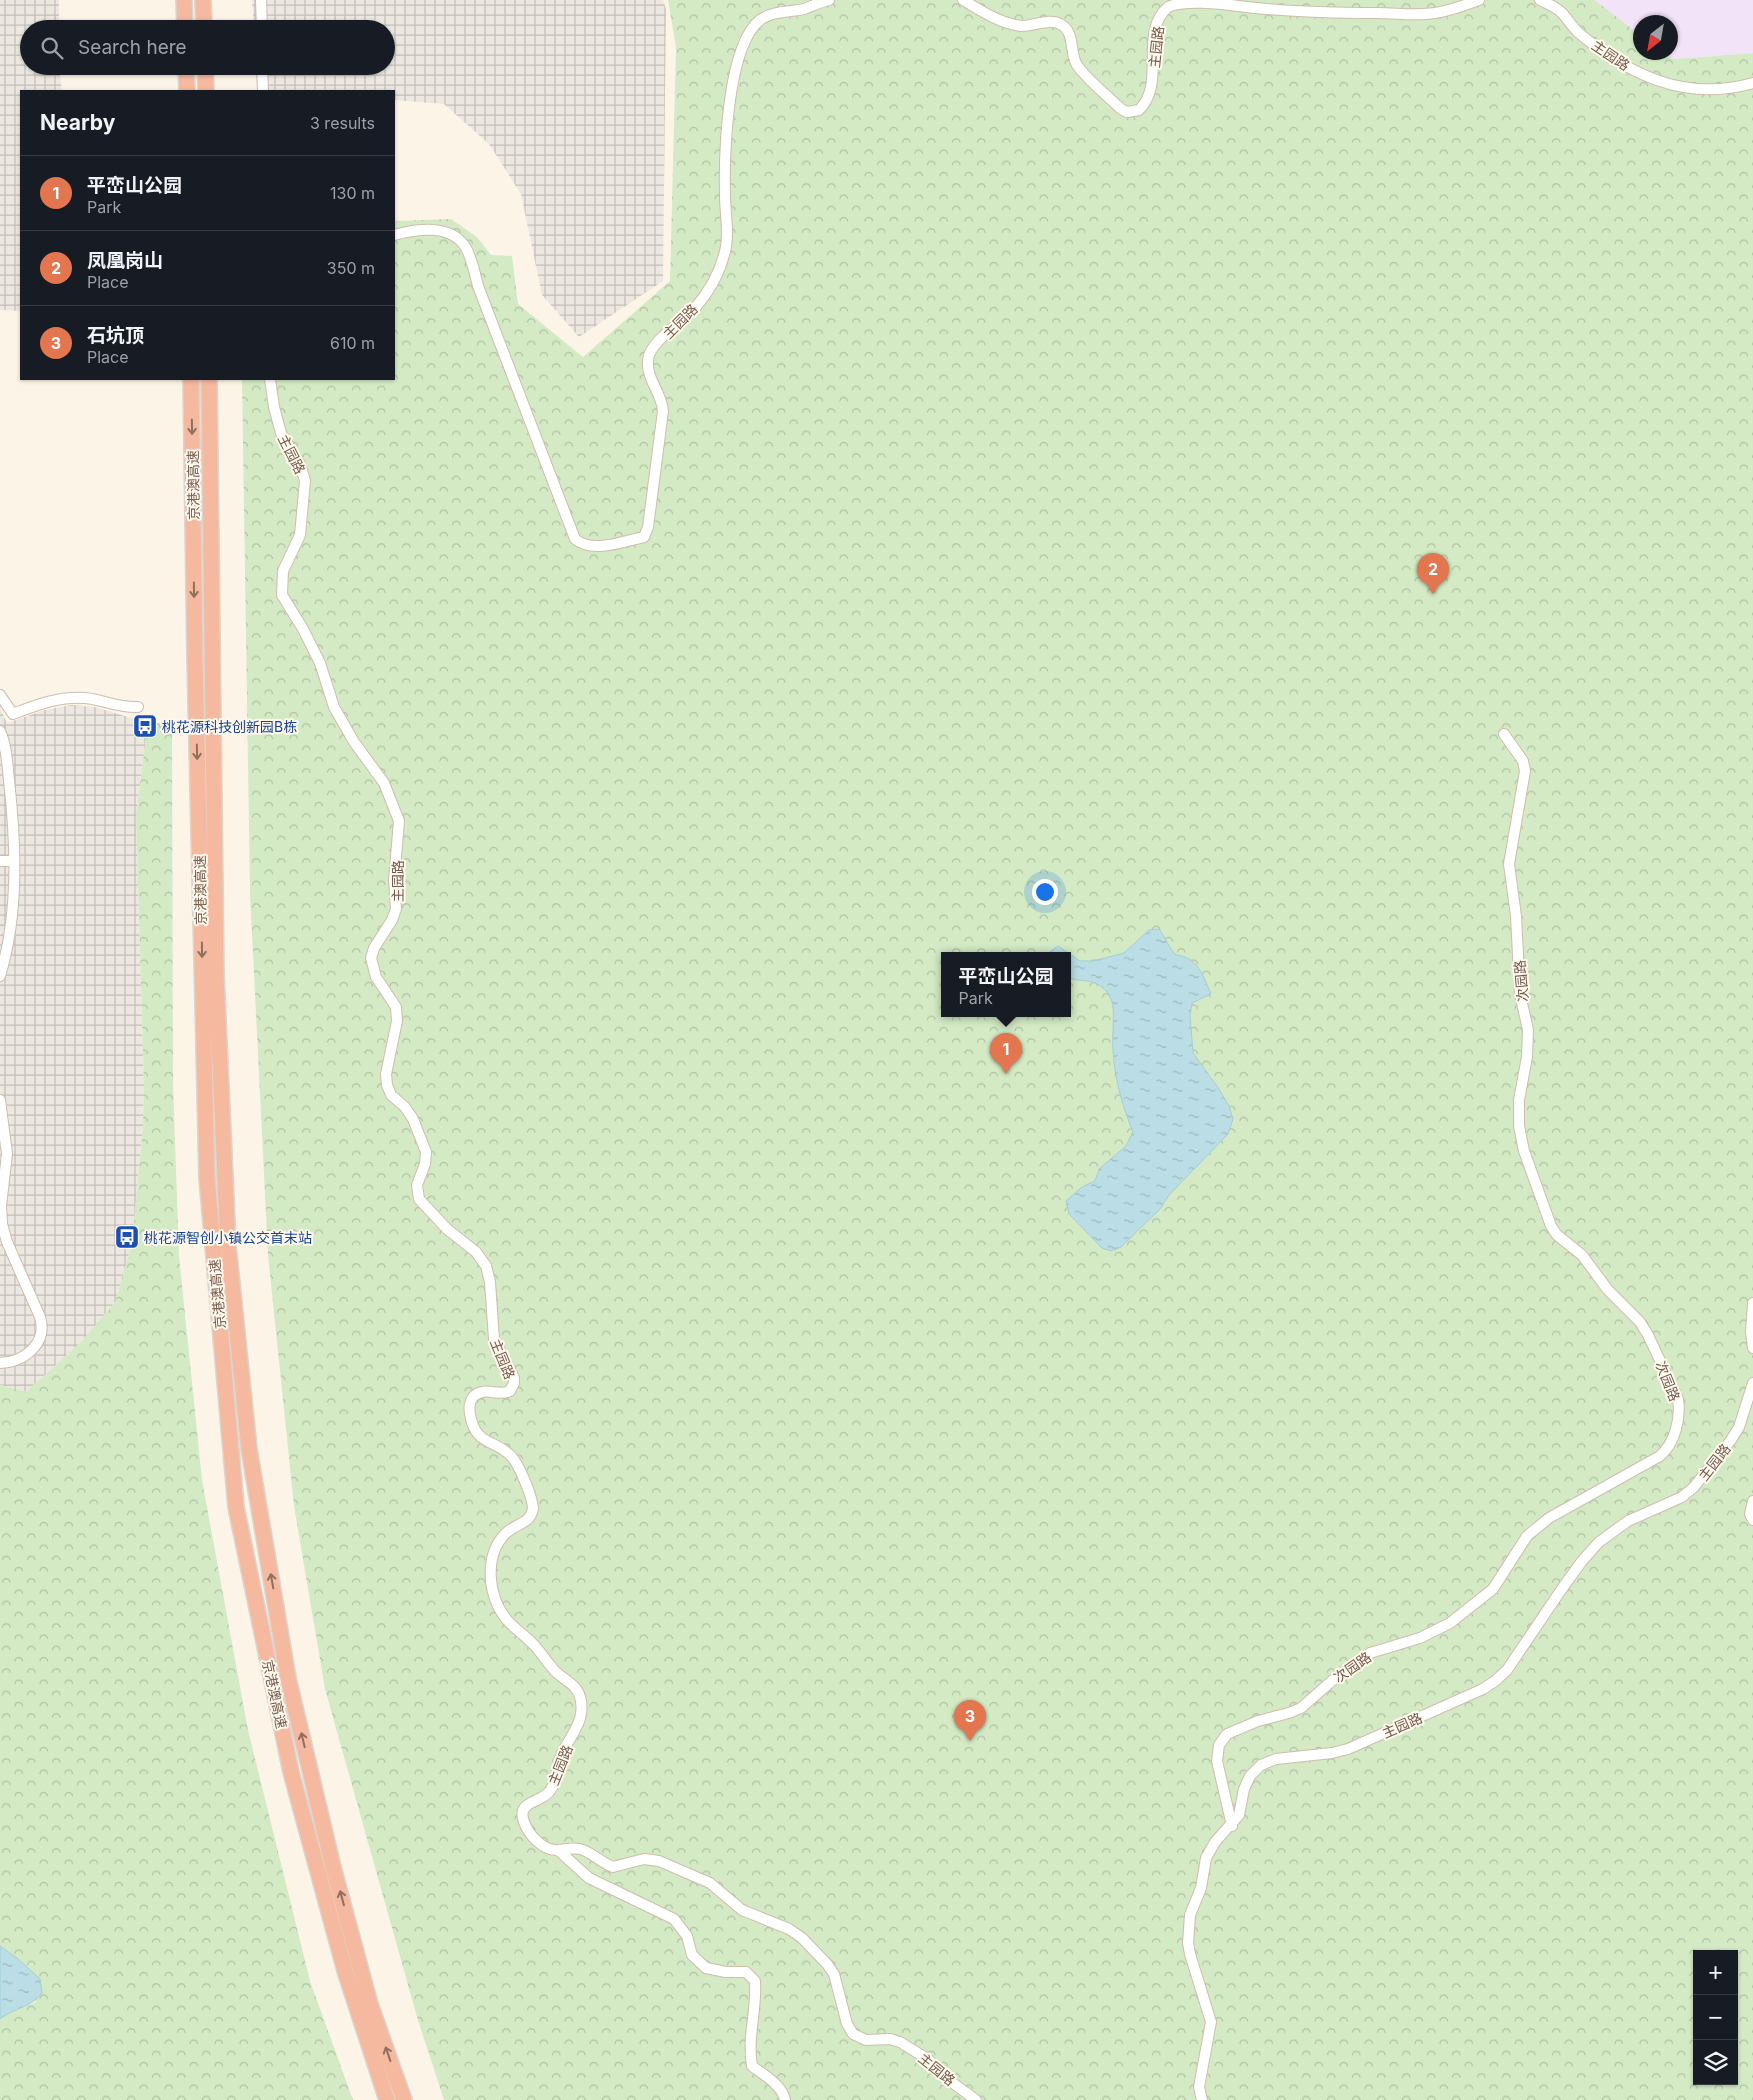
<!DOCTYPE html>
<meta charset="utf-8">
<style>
body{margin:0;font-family:Inter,"Noto Sans SC",sans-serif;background:#242831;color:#f1f3f6}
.controls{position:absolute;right:15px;bottom:15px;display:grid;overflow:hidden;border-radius:0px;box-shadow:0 1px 4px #0004}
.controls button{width:45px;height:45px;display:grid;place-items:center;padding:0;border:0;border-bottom:1px solid #363941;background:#171b24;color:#f1f3f6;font:25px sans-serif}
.compass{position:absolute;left:1633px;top:15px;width:45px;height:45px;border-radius:50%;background:#171b24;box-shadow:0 1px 4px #0004;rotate:211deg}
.you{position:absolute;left:1044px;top:891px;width:18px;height:18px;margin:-12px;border:4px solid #fff;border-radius:50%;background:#1a73e8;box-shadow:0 0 0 8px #1a73e833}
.badge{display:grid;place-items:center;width:32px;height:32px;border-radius:50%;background:#e3754f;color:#fff;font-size:16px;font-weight:700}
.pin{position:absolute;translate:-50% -41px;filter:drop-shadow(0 1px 2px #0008)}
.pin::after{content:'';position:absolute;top:26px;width:18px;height:15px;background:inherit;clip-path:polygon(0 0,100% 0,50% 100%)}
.popup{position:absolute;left:941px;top:952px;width:130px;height:65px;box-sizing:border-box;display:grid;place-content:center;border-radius:0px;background:#171b24;filter:drop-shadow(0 1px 4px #0005);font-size:16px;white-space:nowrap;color:#9ea1a6}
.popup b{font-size:19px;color:#f1f3f6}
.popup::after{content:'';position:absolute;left:50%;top:100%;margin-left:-10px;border:10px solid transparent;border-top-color:#171b24}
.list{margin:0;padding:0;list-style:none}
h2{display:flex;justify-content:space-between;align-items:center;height:65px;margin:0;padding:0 20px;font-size:21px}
h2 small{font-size:16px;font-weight:400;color:#9ea1a6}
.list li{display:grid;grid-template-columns:32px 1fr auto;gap:15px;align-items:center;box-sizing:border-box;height:75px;padding:0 20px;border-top:1px solid #363941}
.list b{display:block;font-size:19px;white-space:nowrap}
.list p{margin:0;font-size:16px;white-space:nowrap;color:#9ea1a6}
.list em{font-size:16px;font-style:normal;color:#9ea1a6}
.icon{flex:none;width:28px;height:28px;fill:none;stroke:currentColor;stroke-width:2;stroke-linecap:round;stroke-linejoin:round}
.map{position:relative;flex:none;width:1753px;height:2100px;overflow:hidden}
.search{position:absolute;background:#171b24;box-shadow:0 1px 4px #0004;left:20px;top:20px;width:375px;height:55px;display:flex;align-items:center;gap:12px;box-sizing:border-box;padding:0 18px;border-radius:28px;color:#9ea1a6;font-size:19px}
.panel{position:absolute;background:#171b24;box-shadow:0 1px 4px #0004;left:20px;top:90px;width:375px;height:290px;border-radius:0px}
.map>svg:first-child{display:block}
</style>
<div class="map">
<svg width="1753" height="2100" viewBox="0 0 1753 2100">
<defs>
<pattern id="industrial-grid" width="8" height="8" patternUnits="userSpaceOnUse" patternTransform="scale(1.25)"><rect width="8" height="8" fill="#ece7e0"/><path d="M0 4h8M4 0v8" fill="none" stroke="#c4beb8"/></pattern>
<pattern id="forest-crowns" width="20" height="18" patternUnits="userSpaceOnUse" patternTransform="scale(1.25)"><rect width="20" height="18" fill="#d3eac5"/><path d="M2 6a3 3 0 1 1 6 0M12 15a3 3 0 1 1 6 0" fill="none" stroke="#b0c1a2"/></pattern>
<pattern id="water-ripples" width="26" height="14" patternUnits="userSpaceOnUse" patternTransform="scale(1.25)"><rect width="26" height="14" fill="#bbdee6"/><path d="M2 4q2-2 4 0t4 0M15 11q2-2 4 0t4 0" fill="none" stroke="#9db7bd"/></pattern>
</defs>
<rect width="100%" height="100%" fill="#fcf5e7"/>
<g fill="url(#industrial-grid)">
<polygon points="0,0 59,0 59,29 29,29 29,66 59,66 62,91 21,91 21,311 0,310"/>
<polygon points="252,0 663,0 666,9 663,281 579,337 542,295 521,194 489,144 444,104 394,100 394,91 257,91 256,66 386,66 386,29 254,29"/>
<polygon points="71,705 95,707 148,723 136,815 144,1087 143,1125 132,1244 115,1302 82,1341 26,1392 0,1385 0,708 7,723 45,710"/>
</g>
<polygon fill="#f2e3f8" points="1595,0 1753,0 1753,53 1674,59 1664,53 1670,52 1670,22 1640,22 1640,35"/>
<g fill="url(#forest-crowns)" fill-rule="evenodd">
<path d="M668,0h927l45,35v17l24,1 10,6 79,-6v2047h-1309l-27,-83 -92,-328 -31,-183 -26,-251 -18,-361 -8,-515h152v-158l57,-2 26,18 14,18 21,1 6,48 65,53 87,-76 6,-234zM945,955h122v58h-122zM1697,1954h37v127h-37z"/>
<polygon points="148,723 172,723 173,1083 179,1256 202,1480 248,1730 310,1981 353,2100 0,2100 0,2019 8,2013 36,2002 17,1958 0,1946 0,1385 26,1392 82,1341 115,1302 132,1244 143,1125 144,1087 136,815"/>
</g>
<g fill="url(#water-ripples)" stroke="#a2cdd7">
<path d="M1159,929c7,9 9,18 17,26 22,2 27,21 35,39l-19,9 -2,12 3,38 26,36 10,17 4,13 -5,15 -59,61 -9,14 -39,38 -10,4 -9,-3 -33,-34 -3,-13 16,-14 13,-6 4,-12 27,-23 7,-14c-13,-32 -22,-66 -20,-101 0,-13 3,-30 -7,-40 -11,-13 -24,-9 -39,-13v-23h-16l-1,-3 8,-6 22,15h13l31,-8 25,-23z"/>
<path d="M0,1946l17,12 23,21 2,14c-10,14 -28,15 -42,26z"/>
</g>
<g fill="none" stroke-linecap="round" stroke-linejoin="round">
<defs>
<g id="minor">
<polyline points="261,0 262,29"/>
<path d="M963,0c18,11 38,24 59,26 12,0 28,-8 38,-2 16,8 9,29 17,41 10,15 31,31 44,44l6,3 12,-2c28,-27 -1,-77 29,-103 14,-7 51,-4 70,-1 47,6 93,7 140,7 19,0 39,3 57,0 15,-2 30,-8 44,-13"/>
<path d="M1540,0c8,4 17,7 23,14 6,7 10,14 17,20 51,42 106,68 173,49"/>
<polyline points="262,66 263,91"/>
<path d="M394,235c23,-6 57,-12 72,13 6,11 9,26 12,38l97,253c18,15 49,2 69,-2l4,-10 15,-116c-1,-18 -17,-32 -15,-51 1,-18 34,-38 47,-52 13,-15 24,-34 29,-53 6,-19 1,-41 1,-60 -1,-41 2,-149 35,-175 12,-9 30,-8 44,-11 8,-3 16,-7 25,-9"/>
<path d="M270,379l4,28 7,26 19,31 5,17 -5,54 -17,36 -1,24 21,34 17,34 14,44 20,35 30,41 15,38 -5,59 2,29 -4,11 -18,28 -3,10 5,19 20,30 1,14 -11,53 1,11 4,10 14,12 8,12 13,33 -1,12 -8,21 2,14 28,30 29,23 10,14 4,16 4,57 20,39v5l-4,8c-12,6 -25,-5 -36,5 -5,5 -5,12 -4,18 5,32 25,25 41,42 8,8 22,42 22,53 -1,4 -2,7 -5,10 -7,6 -16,8 -22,14 -23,23 -18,64 1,87 9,10 20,17 28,26 7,8 12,16 19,24 8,9 23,14 26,27 7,24 -11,39 -19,59 -5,12 -3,26 -12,36 -9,11 -33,9 -25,30 4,12 19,29 33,28 7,0 15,-3 23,-1 12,3 21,14 33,18l31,-8 15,2 51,22 32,27 47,19 13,9 25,26 7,10 13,50 6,10 13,6 24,-1 10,3 29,18 17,18 30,22"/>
<path d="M0,695l13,19c23,-9 46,-18 72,-16 20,2 32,10 53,9"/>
<path d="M0,731c7,15 7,33 9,49 7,64 10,134 -9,196"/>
<polyline points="0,861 14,861"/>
<path d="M0,1100l7,54 -6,52 1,18 5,18 33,75c8,27 -16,45 -40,46"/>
<polyline points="1753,1303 1751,1332 1753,1348"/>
<polyline points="1753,1501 1750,1514 1753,1520"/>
<path d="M1232,1826l-15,-65 2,-16 8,-11 31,-13 31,-8 12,-5 32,-28 37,-27 50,-15 30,-15 43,-34 34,-53 22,-18 111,-62c15,-13 21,-38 18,-57l-30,-64 -8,-13 -32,-32 -26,-35 -25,-20 -6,-9 -27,-75 -5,-25v-26l8,-43 1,-27 -8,-36 -4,-78 -7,-52 16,-93 -2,-10 -19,-27"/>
<path d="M558,1850l31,28 85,41 13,17 5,19 14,13 20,4h20l9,9c2,30 -8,55 -3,85 12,9 30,19 33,34"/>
<polyline points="1202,2100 1199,2087 1211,2022 1190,1954 1188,1943 1190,1915 1201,1888 1206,1858 1215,1842 1239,1815 1244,1789 1250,1776 1261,1765 1276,1759 1332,1753 1348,1749 1483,1689 1495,1681 1507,1670 1561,1590 1582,1561 1599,1542 1628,1521 1682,1497 1694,1487 1731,1440 1739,1427 1753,1383"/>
</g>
<g id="highway">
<polyline points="184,0 185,29"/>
<polyline points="203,0 204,29"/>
<polyline points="186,66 187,91"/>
<polyline points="205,66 206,91"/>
<polyline points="191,379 195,658 207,1178 236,1507 291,1772 345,1971 387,2100"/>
<polyline points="209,379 216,975 228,1245 249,1449 288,1678 333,1867 370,2004 404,2100"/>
</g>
</defs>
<use href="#minor" stroke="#cebdad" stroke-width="12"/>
<use href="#highway" stroke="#dbd5d0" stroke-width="18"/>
<use href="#minor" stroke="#fff" stroke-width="10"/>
<use href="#highway" stroke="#f5b99f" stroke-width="15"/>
</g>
<defs><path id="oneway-shaft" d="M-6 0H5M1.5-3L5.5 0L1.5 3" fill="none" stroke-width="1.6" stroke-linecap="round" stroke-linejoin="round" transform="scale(1.25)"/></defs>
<g stroke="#8f6f5d">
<use href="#oneway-shaft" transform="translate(192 427) rotate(89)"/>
<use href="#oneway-shaft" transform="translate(194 590) rotate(89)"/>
<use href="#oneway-shaft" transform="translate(197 752) rotate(89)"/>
<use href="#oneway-shaft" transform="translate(202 950) rotate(89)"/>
<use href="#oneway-shaft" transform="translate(272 1581) rotate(-100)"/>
<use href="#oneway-shaft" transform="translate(303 1740) rotate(-103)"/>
<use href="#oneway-shaft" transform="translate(342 1898) rotate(-105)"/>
<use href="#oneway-shaft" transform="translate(388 2054) rotate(-109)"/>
</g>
<defs>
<symbol id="bus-square" viewBox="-11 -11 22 22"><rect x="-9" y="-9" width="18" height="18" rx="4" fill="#1a4fb4" stroke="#fff8ed"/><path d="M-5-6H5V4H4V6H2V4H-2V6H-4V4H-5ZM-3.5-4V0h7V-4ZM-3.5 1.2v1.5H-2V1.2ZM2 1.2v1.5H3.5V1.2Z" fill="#fff"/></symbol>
</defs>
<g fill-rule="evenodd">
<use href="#bus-square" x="131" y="712" width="28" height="28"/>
<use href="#bus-square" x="113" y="1223" width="28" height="28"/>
</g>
<g text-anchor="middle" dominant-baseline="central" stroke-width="4" stroke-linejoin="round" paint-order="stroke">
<g font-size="14" fill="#755c4c" stroke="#fff8ed">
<text transform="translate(1156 47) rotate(-84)">主园路</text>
<text transform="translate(1611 55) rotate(34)">主园路</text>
<text transform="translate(680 321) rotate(-45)">主园路</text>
<text transform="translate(292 454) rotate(63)">主园路</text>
<text transform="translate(193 485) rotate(-91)">京港澳高速</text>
<text transform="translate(397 881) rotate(-90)">主园路</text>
<text transform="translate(200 890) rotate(-91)">京港澳高速</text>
<text transform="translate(1521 981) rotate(-95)">次园路</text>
<text transform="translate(217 1294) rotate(-95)">京港澳高速</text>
<text transform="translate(503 1359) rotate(68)">主园路</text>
<text transform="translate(1668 1381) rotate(68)">次园路</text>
<text transform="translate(1714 1462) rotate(-52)">主园路</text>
<text transform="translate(1352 1667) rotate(-35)">次园路</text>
<text transform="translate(275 1694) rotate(78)">京港澳高速</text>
<text transform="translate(1402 1725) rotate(-24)">主园路</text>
<text transform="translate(560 1765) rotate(-68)">主园路</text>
<text transform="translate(937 2069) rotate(39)">主园路</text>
</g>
<g font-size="14" fill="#164399" stroke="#fff8ed" text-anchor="start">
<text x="162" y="726">桃花源科技创新园B栋</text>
<text x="144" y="1237">桃花源智创小镇公交首末站</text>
</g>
</g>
</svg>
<div class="controls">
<button>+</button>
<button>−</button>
<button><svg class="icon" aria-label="layers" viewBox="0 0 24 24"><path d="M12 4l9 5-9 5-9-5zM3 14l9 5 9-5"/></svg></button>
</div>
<svg class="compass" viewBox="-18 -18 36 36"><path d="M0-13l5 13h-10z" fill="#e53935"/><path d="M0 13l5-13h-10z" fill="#9ea1a6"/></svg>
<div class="you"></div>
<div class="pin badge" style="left:1006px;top:1074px">1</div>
<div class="popup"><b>平峦山公园</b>Park</div>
<div class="pin badge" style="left:1433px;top:594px">2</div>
<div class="pin badge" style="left:970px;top:1741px">3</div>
<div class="search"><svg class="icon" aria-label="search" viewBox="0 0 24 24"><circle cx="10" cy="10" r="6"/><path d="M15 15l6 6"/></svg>Search here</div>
<section class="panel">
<h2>Nearby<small>3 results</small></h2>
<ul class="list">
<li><span class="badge">1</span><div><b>平峦山公园</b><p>Park</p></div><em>130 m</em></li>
<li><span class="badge">2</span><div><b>凤凰岗山</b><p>Place</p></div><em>350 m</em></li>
<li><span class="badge">3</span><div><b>石坑顶</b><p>Place</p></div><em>610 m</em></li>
</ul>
</section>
</div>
